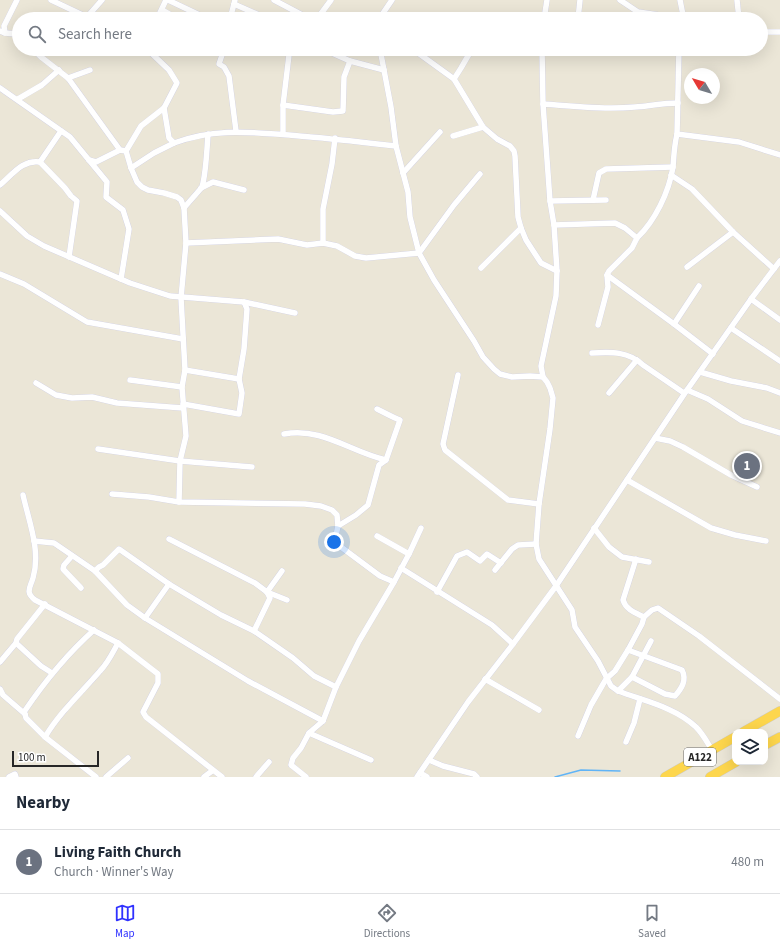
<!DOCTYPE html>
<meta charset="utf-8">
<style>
body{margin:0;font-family:"Source Sans 3",sans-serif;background:#f6f6f7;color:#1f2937}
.controls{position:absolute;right:12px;bottom:12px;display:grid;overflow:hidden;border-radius:8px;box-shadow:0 4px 16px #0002}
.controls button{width:36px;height:36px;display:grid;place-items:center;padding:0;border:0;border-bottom:1px solid #e0e1e3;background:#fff;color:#1f2937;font:20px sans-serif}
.compass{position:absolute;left:684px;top:68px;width:36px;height:36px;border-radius:50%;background:#fff;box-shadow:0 4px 16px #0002;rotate:308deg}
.scale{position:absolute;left:12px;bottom:10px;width:87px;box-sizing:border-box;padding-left:4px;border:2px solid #272727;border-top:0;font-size:11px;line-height:14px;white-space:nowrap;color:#272727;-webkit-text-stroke:3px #fff;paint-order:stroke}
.you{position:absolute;left:334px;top:542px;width:14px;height:14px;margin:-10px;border:3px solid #fff;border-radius:50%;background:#1a73e8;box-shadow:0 0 0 6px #1a73e833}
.badge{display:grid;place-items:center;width:26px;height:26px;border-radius:50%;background:#3032ff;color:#fff;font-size:13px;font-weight:700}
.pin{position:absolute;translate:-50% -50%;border:2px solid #fff;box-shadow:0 1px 4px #0006}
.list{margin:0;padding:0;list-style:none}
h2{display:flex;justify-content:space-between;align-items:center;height:52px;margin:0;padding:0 16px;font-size:17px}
h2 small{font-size:13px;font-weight:400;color:#747a83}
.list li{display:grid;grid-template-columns:26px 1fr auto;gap:12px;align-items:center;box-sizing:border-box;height:64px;padding:0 16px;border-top:1px solid #e0e1e3}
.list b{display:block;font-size:15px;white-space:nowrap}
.list p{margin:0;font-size:13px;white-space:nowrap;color:#747a83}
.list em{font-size:13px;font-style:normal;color:#747a83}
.icon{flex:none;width:22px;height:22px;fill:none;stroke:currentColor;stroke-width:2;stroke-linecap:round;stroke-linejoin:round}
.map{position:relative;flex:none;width:780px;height:777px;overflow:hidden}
.search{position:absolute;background:#fff;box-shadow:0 4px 16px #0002;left:12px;right:12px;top:12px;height:44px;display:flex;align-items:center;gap:10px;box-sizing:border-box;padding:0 14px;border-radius:22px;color:#747a83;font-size:15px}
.sheet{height:116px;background:#fff}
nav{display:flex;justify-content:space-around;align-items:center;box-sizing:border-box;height:56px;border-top:1px solid #e0e1e3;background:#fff;font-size:11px;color:#747a83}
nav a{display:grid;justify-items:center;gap:2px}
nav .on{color:#3032ff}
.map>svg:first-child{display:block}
</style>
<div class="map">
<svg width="780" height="777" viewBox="0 0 780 777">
<rect width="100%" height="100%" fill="#ebe6d7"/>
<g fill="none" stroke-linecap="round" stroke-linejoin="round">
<polyline stroke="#60b4f7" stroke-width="1.5" points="555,777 581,770 620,771"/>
<defs>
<g id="minor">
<polyline points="51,0 91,19"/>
<polyline points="168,0 208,19"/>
<polyline points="274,0 306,17 312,19"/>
<polyline points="620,0 638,12 679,18"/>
<polyline points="737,0 739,19"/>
<polyline points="234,4 268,19"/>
<polyline points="162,10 178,19"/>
<polyline points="683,15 700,19"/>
<polyline points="87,17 102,0"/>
<polyline points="157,19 166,0"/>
<polyline points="230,19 235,0"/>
<polyline points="317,19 331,0"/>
<polyline points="379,19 392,0"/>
<polyline points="544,19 547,0"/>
<polyline points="578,19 580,0"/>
<polyline points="679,19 683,15 680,0"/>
<polyline points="0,31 5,33 17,34 19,35"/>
<polyline points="761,32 780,32"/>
<polyline points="5,33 4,26 17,0"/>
<polyline points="33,49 41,57 68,78 120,150 126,151 131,168 137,182 142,187 148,190 164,193 177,197 181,200 184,208 186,243 181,298 185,370 182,387 186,436 180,461 179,502"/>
<polyline points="224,49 219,64 224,67 229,76 236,131"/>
<polyline points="323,49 350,61 384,70"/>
<path d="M380,49l11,58 5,39 12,46 2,25 9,36 15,27 40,61 9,16 11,12 6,5 12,3 18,-1 13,1 4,5 3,6 3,10 -3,31 -11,75 -3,40 3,15 33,51 3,17 23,34 13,25 7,5c26,10 57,16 78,36 7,7 11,15 16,23"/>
<polyline points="542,49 543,104 550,201 554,225 557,271 556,296 541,366 543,377"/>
<polyline points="578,49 638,52 651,49"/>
<polyline points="679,49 677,134 739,142 780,155"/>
<polyline points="414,50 454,79 483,127 497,139 510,146 514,151 515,156 518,217 521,228 526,240 541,263 557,271"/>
<polyline points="68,78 90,70"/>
<polyline points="454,79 461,68 472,49"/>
<polyline points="0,88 70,137 107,182 106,197 123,210 129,229 121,279"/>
<polyline points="18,99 42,85 59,70"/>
<path d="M543,104c30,2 61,6 92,3 14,-1 28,-4 43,-4"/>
<polyline points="283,105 333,112 343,111 344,77 350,61"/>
<path d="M164,108l5,30 5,5c40,-15 74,-11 115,-8 36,3 72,7 107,11"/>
<polyline points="283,134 283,105 289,55 291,49"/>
<polyline points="453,136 483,127"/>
<polyline points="126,151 141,126 164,108 177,83 169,70 147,49"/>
<polyline points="89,160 96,162 120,150"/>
<polyline points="40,162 65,188 71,196 77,201 69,257"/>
<polyline points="131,168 154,153 174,143"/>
<polyline points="403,173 440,132"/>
<polyline points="671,175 692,189 733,232 774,269"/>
<path d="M0,185c12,-10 23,-26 40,-23l21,-31"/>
<polyline points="201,188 213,182 244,190"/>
<polyline points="593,200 599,173 606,169 673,167"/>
<polyline points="550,201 606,200"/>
<path d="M184,208c3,-4 16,-18 18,-21 4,-13 5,-39 6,-53"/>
<polyline points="0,211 27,236 44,246 130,283 170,296 244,302 295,313"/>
<polyline points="554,225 615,223 625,228 637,238 632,248 609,271 607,275 608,287 598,325"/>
<path d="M637,238c18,-17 32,-46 36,-71 1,-12 1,-20 4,-33"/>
<polyline points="186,243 278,239 307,245 323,243 337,246 355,256 366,258 419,253 454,205 480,174"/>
<polyline points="323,243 323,209 332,164 335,138"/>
<polyline points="687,267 733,232"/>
<polyline points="481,268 521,228"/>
<polyline points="0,274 24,284 87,322 183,339"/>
<polyline points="607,275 674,324 713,354"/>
<polyline points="751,299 780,320"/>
<polyline points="674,324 699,286"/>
<polyline points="731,328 780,361"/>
<path d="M592,353c19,-1 36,-2 51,12l41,28"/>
<polyline points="185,370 239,379"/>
<polyline points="700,372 731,381 767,388 780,393"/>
<polyline points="458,375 443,444 445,450 508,500 539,504"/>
<polyline points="130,380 182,387"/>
<polyline points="36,383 56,395 72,398 92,397 117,403 183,408"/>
<polyline points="687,390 708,399 742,421 780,433"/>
<polyline points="609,393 637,360"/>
<polyline points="183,404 239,414 242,393 239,379 244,349 247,309 244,302"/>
<path d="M284,434c39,-7 66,18 102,26"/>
<polyline points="655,438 670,441 683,447 731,475 757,487"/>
<polyline points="98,449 180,461 252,467"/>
<polyline points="627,480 711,528 735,535 766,541"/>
<polyline points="112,494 149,497 179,502 305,504 321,506 332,510 337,515 338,526 335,540 337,544 380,576 394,582"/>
<path d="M23,495c6,27 18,56 10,83 -3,10 -8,14 2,22l83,43 40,31v9l-15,29 3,5 76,60"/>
<path d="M338,526l18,-11 12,-10 11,-40 7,-5 14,-40c-4,-1 -17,-8 -23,-11"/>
<polyline points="594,528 609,547 622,557 649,562"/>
<polyline points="377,536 409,554"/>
<polyline points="169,539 255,583 267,592 287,600"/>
<polyline points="34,541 54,543 95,571 127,605 145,618 248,681 323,721"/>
<polyline points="72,556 64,565 63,569 81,588"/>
<path d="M636,559l-13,41c3,10 13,13 21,17"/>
<polyline points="401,568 492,625 513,644"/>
<polyline points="495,570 512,549 518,545 536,544"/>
<polyline points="95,571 99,567 103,565 119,549 169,584 221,615 254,631 293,658 314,676 336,687"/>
<polyline points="267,592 282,571"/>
<polyline points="437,592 457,556 467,552 480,561 487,554 501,563"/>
<polyline points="145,618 169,584"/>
<polyline points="254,631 270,598 267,592"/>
<polyline points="16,643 41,666 52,673"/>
<path d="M628,650l54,20c5,10 0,18 -7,26l-10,-2 -33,-17"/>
<polyline points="0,662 16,643 17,639 45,604"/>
<polyline points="485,679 539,710"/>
<polyline points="0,689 3,695 25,714 26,718 45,737 96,777"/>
<polyline points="618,691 632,677 651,641"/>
<path d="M25,714l-1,-2c21,-31 43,-58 70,-82"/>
<polyline points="309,733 371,760"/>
<polyline points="578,736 591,705 602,686 606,679 615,671 628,650 642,624 644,617 652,610 658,608 699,636 780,699"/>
<path d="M45,737c15,-25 36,-44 55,-66 8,-8 13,-19 18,-28"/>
<polyline points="626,742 634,723 640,699"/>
<polyline points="429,760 443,766 474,774 477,777"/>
<polyline points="420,773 427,777"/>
<polyline points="9,777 15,774 16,777"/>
<polyline points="106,777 128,758"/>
<polyline points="204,777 212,771"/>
<polyline points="256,777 269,762"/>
<polyline points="306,777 291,765 293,758 301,748 309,733 323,721 336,687 359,641 394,582 409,554 421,528"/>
<polyline points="417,777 468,702 513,644 556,586 687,390 751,299 780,261"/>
</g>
<g id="trunk">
<polyline points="743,732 780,711"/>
<polyline points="765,745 780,737"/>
<polyline points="665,777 735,737"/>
<polyline points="710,777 736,762"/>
</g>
</defs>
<use href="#minor" stroke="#cccce2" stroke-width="6"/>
<use href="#trunk" stroke="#cbcbcb" stroke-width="10"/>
<use href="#minor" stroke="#fff" stroke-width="5.5"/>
<use href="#trunk" stroke="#fdd64d" stroke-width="9"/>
</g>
<g text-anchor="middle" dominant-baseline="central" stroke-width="3.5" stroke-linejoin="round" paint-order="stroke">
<rect fill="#fff" stroke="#686868" stroke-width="1" x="684" y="748" width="32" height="18" rx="3"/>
<g font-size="11" font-weight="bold" fill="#272727">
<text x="700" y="757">A122</text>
</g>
</g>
</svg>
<div class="controls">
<button><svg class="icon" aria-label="layers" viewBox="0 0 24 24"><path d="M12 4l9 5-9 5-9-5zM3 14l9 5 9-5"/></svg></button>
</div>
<svg class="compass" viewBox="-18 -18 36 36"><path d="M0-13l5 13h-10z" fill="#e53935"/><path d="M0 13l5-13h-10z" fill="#747a83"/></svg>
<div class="scale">100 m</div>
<div class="you"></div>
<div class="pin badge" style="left:747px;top:466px;background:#6b7280">1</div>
<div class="search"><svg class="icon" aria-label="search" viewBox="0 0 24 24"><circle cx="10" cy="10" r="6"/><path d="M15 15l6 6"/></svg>Search here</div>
</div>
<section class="sheet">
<h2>Nearby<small></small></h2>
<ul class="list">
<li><span class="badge" style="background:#6b7280">1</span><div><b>Living Faith Church</b><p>Church · Winner's Way</p></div><em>480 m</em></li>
</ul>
</section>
<nav>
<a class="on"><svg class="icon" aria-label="map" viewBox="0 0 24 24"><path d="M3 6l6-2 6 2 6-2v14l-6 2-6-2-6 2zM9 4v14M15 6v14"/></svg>Map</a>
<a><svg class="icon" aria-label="directions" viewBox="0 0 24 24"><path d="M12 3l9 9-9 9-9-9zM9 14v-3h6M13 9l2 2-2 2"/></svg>Directions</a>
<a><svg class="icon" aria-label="saved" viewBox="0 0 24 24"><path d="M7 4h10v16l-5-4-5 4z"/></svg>Saved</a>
</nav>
